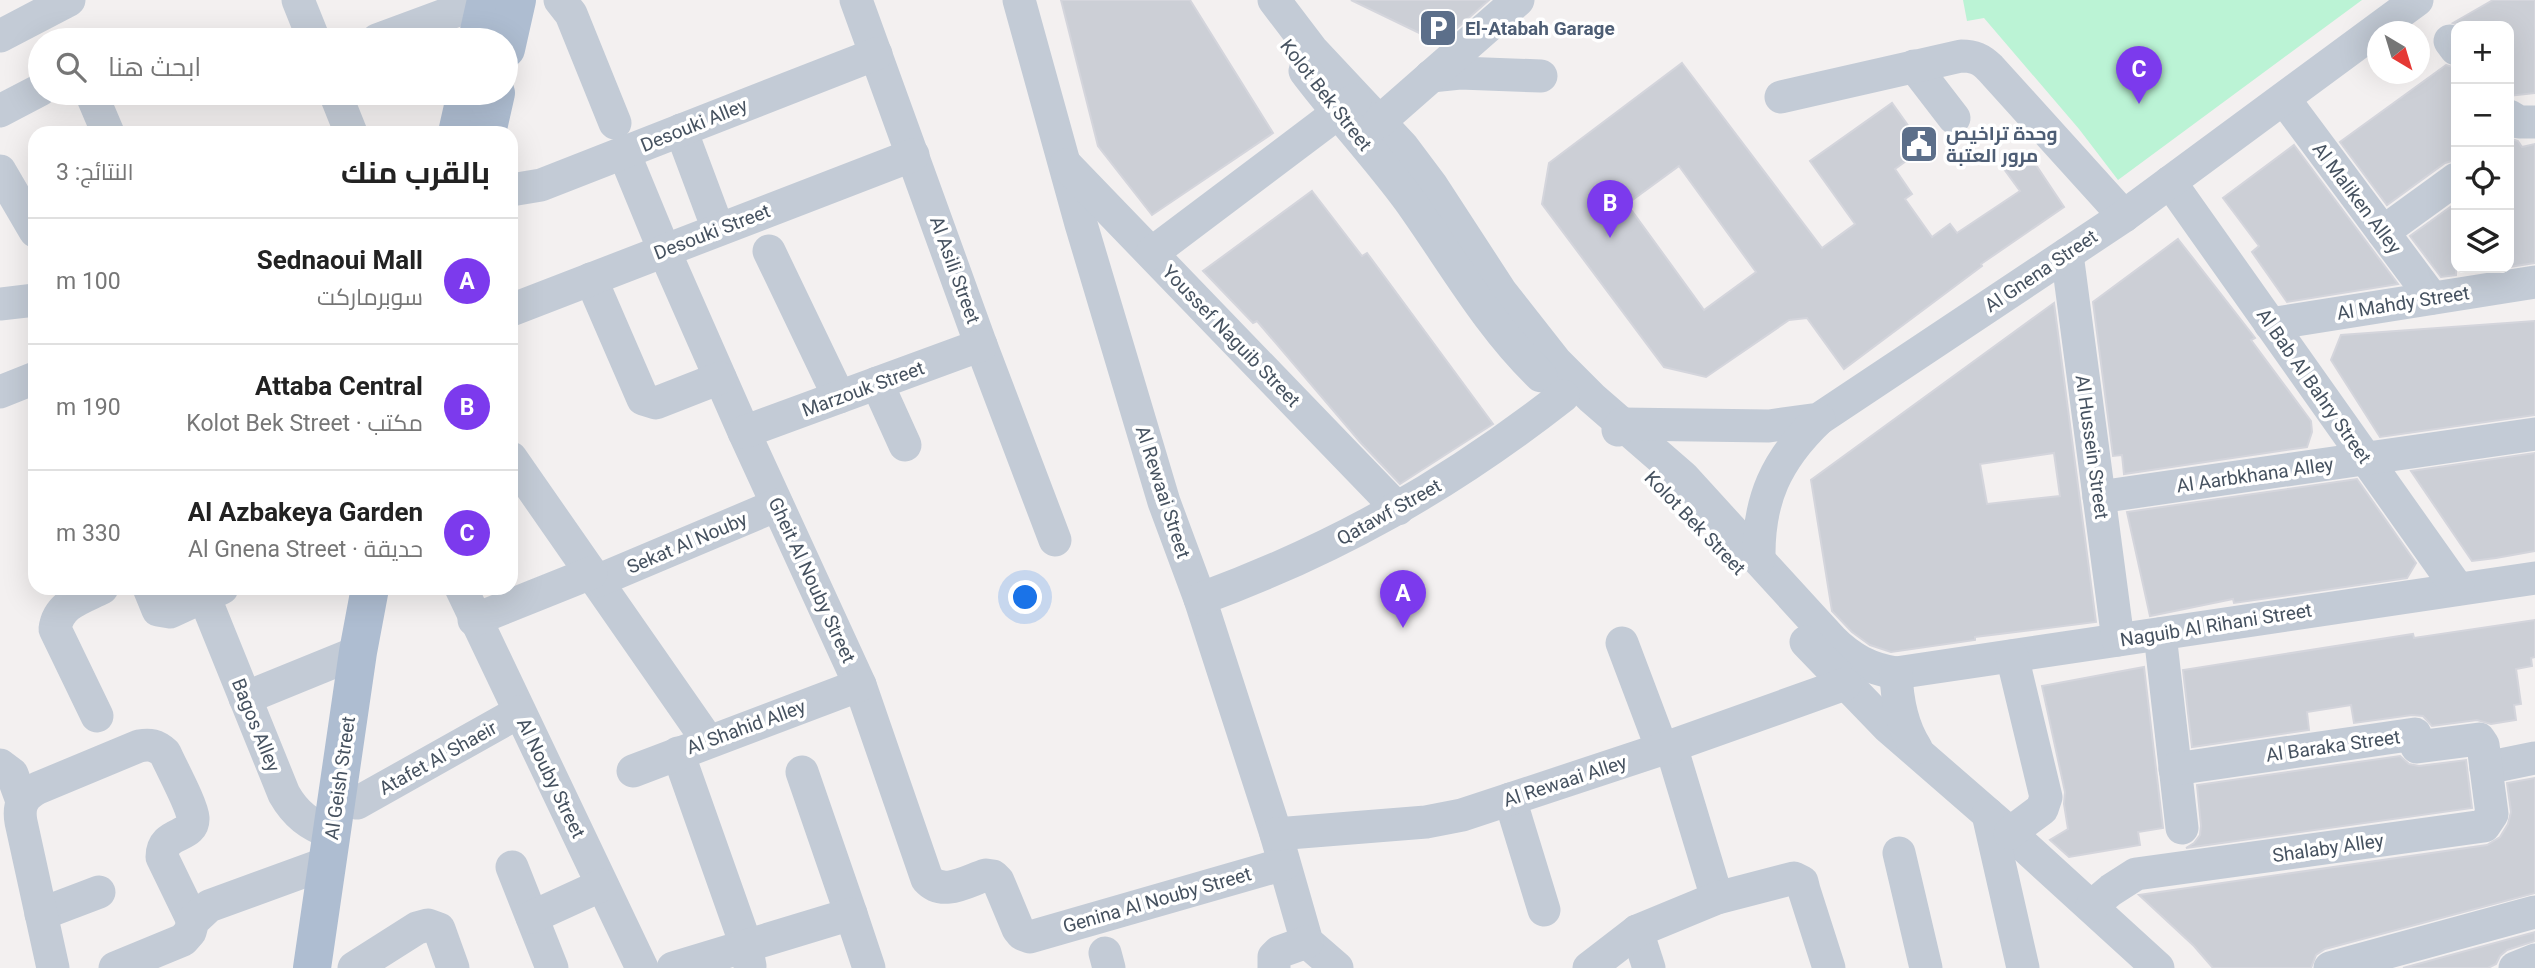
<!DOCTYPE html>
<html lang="ar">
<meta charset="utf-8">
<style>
body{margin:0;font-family:Roboto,Cairo,sans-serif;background:#f2f2f2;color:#222;direction:rtl}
.controls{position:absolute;right:21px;top:21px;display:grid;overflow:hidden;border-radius:14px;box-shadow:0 7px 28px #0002}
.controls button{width:63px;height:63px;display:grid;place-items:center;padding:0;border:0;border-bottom:2px solid #e0e0e0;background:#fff;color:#222;font:35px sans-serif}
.compass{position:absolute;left:2367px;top:21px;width:63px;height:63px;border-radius:50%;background:#fff;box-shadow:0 7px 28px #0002;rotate:142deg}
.you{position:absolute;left:1026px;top:598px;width:24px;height:24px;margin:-18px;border:5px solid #fff;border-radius:50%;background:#1a73e8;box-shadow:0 0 0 10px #1a73e833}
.badge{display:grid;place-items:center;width:46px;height:46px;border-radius:50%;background:#7c3aed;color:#fff;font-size:23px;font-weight:700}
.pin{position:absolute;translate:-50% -58px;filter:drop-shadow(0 2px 4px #0008)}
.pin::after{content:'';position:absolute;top:37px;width:24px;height:21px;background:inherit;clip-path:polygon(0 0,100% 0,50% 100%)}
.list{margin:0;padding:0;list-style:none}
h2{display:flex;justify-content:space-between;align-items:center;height:91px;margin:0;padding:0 28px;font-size:30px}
h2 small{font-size:23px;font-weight:400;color:#767676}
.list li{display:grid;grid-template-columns:46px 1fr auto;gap:21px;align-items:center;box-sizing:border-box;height:126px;padding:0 28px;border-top:2px solid #e0e0e0}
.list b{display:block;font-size:26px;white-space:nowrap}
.list p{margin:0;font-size:23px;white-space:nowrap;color:#767676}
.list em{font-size:23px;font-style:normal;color:#767676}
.icon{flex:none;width:38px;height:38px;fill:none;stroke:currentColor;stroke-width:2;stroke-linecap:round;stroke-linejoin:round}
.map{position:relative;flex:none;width:2535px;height:968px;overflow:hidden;direction:ltr}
.search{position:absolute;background:#fff;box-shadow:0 7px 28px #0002;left:28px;top:28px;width:490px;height:77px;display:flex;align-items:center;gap:18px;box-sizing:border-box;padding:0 24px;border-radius:38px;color:#767676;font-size:26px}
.panel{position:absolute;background:#fff;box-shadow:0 7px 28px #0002;left:28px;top:126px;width:490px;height:469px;border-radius:21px;direction:rtl}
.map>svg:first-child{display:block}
</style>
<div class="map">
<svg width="2535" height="968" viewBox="0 0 2535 968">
<rect width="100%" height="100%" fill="#f3f0f0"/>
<polygon fill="#bbf3d5" points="1963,0 2362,0 2118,180 2079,129 1984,18 1967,21"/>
<g fill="#cccfd6" stroke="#d4d5dc" stroke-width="2" fill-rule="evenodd">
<polygon points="1061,0 1190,0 1273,133 1152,215 1098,146"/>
<polygon points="1351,0 1489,0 1440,43"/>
<polygon points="2493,0 2535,0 2535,93 2509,96 2509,26 2461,26 2453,23"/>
<path d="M1682,63l140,185 33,-24 -45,-63 82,-58 32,45 -29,21 17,25 -7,5 27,38 18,-13 7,9 63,-42 -16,-22 24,-16 36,54 -83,57 1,2 -138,103 -37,-51 -18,2 -83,57 -42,-10 -122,-163 7,-41zM1679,166l77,106 -52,38 -77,-106z"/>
<polygon points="2446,65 2456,68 2456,160 2445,163 2387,205 2340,142"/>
<polygon points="2509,138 2518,141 2522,147 2535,144 2535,263 2509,267"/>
<polygon points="2294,145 2398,284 2287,302 2252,252 2259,246 2223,198"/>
<polygon points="1312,191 1362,256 1367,253 1493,424 1400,484 1361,443 1257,321 1253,323 1203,271"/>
<polygon points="2456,203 2456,275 2441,277 2410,236"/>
<polygon points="2178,239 2255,338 2251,340 2311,421 2312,432 2307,447 2124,474 2122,455 2113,456 2093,302"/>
<path d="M2054,303l42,319 -121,15v3l-84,12 -21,-7 -18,-13 -20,-21 -21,-131zM2054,453l6,43 -73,8 -7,-40z"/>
<polygon points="2535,321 2535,415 2380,437 2331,360 2341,335"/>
<polygon points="2535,453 2535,551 2496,558 2472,561 2411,471"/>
<polygon points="2357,479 2416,563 2407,578 2234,603 2233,599 2150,616 2127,512"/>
<polygon points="2535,620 2535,657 2531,658 2532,666 2516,669 2521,704 2514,705 2516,720 2491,724 2477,720 2432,726 2423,716 2412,715 2354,723 2351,705 2307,712 2309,730 2192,747 2183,670 2413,634 2414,638"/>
<polygon points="2144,667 2163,828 2138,832 2140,845 2069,857 2050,840 2068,829 2064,804 2065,792 2042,686"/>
<polygon points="2400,756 2409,764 2419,766 2466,760 2472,808 2186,848 2194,843 2200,835 2201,826 2197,785"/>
<polygon points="2535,778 2535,893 2325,949 2316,955 2311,968 2213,968 2194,946 2139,895 2487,845 2500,837 2508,824 2511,812 2507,783"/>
<polygon points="2535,932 2535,941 2507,950 2500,956 2496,964 2488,968 2403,968"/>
</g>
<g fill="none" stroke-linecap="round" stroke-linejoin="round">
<g stroke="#c3cbd6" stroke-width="33">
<polyline points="298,0 314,40"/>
<polyline points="560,0 571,14 615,123"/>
<polyline points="856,0 981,345 1055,540"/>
<polyline points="1019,0 1081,224 1164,502 1200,599 1276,834 1307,942 1337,968"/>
<path d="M1274,0l38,50 90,96 30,40 69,106 55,70 36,36 91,79 149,163c19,19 38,29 64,33l639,-95"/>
<polyline points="0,36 69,0"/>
<polyline points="377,40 485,0"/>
<polyline points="2450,41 2456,49"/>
<polyline points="1914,66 1954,118"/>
<path d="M1305,71c33,44 71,84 104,129 43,60 79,125 132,176"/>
<polyline points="1431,76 1460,73 1541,76"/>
<polyline points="91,93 108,133"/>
<polyline points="335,93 351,133"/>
<path d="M1781,97l180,-41c13,0 20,3 29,12l134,148"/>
<polyline points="2284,99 2432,298"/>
<polyline points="0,111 40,90"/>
<polyline points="2509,116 2519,122 2535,122"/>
<polyline points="1379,122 1518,0"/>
<polyline points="681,130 718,229"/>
<path d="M624,153l40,97 80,182 116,253 67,194c16,18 40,2 59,-4l7,1 5,5 20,48 4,5 8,3 254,-73"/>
<polyline points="1066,165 1398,509"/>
<polyline points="0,171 35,231"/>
<polyline points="2170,182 2458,589"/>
<polyline points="511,190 541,185 876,54"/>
<polyline points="2383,232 2456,179"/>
<polyline points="769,251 839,397"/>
<polyline points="1152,253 1355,100"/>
<polyline points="2067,254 2118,640"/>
<polyline points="591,279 643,399 656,403 720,378"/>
<polyline points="0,304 35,300"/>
<polyline points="511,310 913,155"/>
<polyline points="2270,324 2535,282"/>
<polyline points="877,383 905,445"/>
<polyline points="0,392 35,378"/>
<polyline points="1618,430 1622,424 1769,426 1819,419 2124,216 2417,0"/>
<polyline points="744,432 981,345"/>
<polyline points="511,458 708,741"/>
<polyline points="2099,497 2535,434"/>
<path d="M1759,559c-1,-59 17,-99 60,-140"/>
<polyline points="597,581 777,505"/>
<polyline points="149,588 158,610 170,612 222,588"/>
<polyline points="461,588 642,968"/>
<path d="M204,596l80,198c12,21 25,30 47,39"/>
<path d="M1200,599c136,-50 248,-113 363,-203"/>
<polyline points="474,620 591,573"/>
<polyline points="2160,634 2182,828"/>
<polyline points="1806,642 1888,727 2010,833 2158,968"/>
<polyline points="1622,643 1662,749"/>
<path d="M1896,673c1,26 5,52 20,75"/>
<polyline points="245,698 358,652"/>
<path d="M97,716l-42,-87c3,-25 27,-31 47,-41"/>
<polyline points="1671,746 1717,898"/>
<polyline points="678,753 746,945 750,966"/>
<polyline points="0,765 12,774 22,801"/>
<polyline points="2486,768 2535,758"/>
<polyline points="633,771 860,685"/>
<polyline points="802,772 851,914"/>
<polyline points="1510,799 1544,910"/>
<polyline points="357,803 519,712"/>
<polyline points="1988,814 2023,968"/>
<polyline points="2010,833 2042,809 2046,797 2012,656"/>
<polyline points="1276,834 1426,822 1462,815 1671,746 1845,684"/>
<polyline points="1899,853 1926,968"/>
<polyline points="512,867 552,968"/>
<polyline points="2092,906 2111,890 2136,874 2484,826 2492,814 2483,745 2479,739 2417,747 2415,734 2175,769"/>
<polyline points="41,914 99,892"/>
<polyline points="532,917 602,885"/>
<polyline points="1637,931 1649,968"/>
<polyline points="1105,953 1109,968"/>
<path d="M53,968l-32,-146c-3,-17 2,-26 17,-34l101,-42c11,-2 17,-1 26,7 6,14 27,52 28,65 1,21 -31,12 -31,39l31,64"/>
<polyline points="115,968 183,940 190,932 193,921 209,906 327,863"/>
<polyline points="354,968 417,928 428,925 439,929 453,968"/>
<polyline points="673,968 851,914 869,968"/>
<polyline points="1274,968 1274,957 1279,952 1307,942"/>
<polyline points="1589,968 1637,931 1717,898 1794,878 1802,882 1804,890 1829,968"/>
<polyline points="2330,968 2535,912"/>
<polyline points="2515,968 2535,960"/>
</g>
<g stroke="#aebdd1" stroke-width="38">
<polyline points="477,40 486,0"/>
<polyline points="506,49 517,0"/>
<polyline points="457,133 466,93"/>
<polyline points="487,133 496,93"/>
<polyline points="312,968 358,652 370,588"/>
</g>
</g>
<defs>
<symbol id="parking-square" viewBox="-11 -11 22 22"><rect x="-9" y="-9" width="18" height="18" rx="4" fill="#5c6f8a" stroke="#fff"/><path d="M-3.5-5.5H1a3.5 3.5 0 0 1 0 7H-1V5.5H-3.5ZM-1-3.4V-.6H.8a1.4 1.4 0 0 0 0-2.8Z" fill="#fff"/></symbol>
<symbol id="civic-square" viewBox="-11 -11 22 22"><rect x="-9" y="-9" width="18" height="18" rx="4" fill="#5c6f8a" stroke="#fff"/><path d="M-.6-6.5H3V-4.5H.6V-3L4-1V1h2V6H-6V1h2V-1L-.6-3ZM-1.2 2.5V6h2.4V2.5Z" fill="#fff"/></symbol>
</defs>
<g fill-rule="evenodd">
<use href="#parking-square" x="1416" y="6" width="44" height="44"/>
<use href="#civic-square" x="1897" y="122" width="44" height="44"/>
</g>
<g text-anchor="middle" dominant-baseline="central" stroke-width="7" stroke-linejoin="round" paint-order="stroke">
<g font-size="19" font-weight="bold" fill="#4e5e75" stroke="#fff" text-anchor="start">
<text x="1465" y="28">El-Atabah Garage</text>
<text x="1946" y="133">وحدة تراخيص<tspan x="1946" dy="22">مرور العتبة</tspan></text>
</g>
<g font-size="19" fill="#465260" stroke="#fff">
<text transform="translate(1326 95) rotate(52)">Kolot Bek Street</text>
<text transform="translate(694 125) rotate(-22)">Desouki Alley</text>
<text transform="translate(2357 198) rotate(53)">Al Maliken Alley</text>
<text transform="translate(712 232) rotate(-21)">Desouki Street</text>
<text transform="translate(955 270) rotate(70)">Al Asili Street</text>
<text transform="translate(2041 271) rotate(-34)">Al Gnena Street</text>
<text transform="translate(2403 303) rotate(-9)">Al Mahdy Street</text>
<text transform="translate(1231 336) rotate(46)">Youssef Naguib Street</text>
<text transform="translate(2314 386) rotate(55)">Al Bab Al Bahry Street</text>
<text transform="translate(863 389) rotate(-20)">Marzouk Street</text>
<text transform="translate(2092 447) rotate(82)">Al Hussein Street</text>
<text transform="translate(2255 475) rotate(-8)">Al Aarbkhana Alley</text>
<text transform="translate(1163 492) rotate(72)">Al Rewaai Street</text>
<text transform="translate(1389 512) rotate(-29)">Qatawf Street</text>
<text transform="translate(1695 523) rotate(46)">Kolot Bek Street</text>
<text transform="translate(687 543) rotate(-23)">Sekat Al Nouby</text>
<text transform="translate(812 580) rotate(65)">Gheit Al Nouby Street</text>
<text transform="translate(2216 625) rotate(-9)">Naguib Al Rihani Street</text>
<text transform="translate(256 725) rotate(68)">Bagos Alley</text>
<text transform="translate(746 727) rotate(-20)">Al Shahid Alley</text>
<text transform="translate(2333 746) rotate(-8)">Al Baraka Street</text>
<text transform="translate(438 758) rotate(-29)">Atafet Al Shaeir</text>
<text transform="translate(340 778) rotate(-82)">Al Geish Street</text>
<text transform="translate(551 778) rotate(64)">Al Nouby Street</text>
<text transform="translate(1565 781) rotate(-18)">Al Rewaai Alley</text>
<text transform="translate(2328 848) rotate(-8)">Shalaby Alley</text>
<text transform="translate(1157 900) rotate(-16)">Genina Al Nouby Street</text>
</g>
</g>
</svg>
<div class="controls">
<button>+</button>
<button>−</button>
<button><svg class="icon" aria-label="locate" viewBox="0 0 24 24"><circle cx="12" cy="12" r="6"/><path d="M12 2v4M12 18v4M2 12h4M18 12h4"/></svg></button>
<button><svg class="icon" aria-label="layers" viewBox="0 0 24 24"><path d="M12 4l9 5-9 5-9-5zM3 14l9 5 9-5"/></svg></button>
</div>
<svg class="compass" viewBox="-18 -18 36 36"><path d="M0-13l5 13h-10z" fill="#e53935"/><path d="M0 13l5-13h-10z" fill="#767676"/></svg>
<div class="you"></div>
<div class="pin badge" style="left:1403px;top:628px">A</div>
<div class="pin badge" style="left:1610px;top:238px">B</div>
<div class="pin badge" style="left:2139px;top:104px">C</div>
<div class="search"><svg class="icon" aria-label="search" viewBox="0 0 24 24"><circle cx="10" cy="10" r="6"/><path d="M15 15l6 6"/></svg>ابحث هنا</div>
<section class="panel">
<h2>بالقرب منك<small>النتائج: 3</small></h2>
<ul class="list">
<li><span class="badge">A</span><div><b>Sednaoui Mall</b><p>سوبرماركت</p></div><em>100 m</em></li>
<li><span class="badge">B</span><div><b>Attaba Central</b><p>مكتب · Kolot Bek Street</p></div><em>190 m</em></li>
<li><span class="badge">C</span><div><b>Al Azbakeya Garden</b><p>حديقة · Al Gnena Street</p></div><em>330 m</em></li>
</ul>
</section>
</div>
